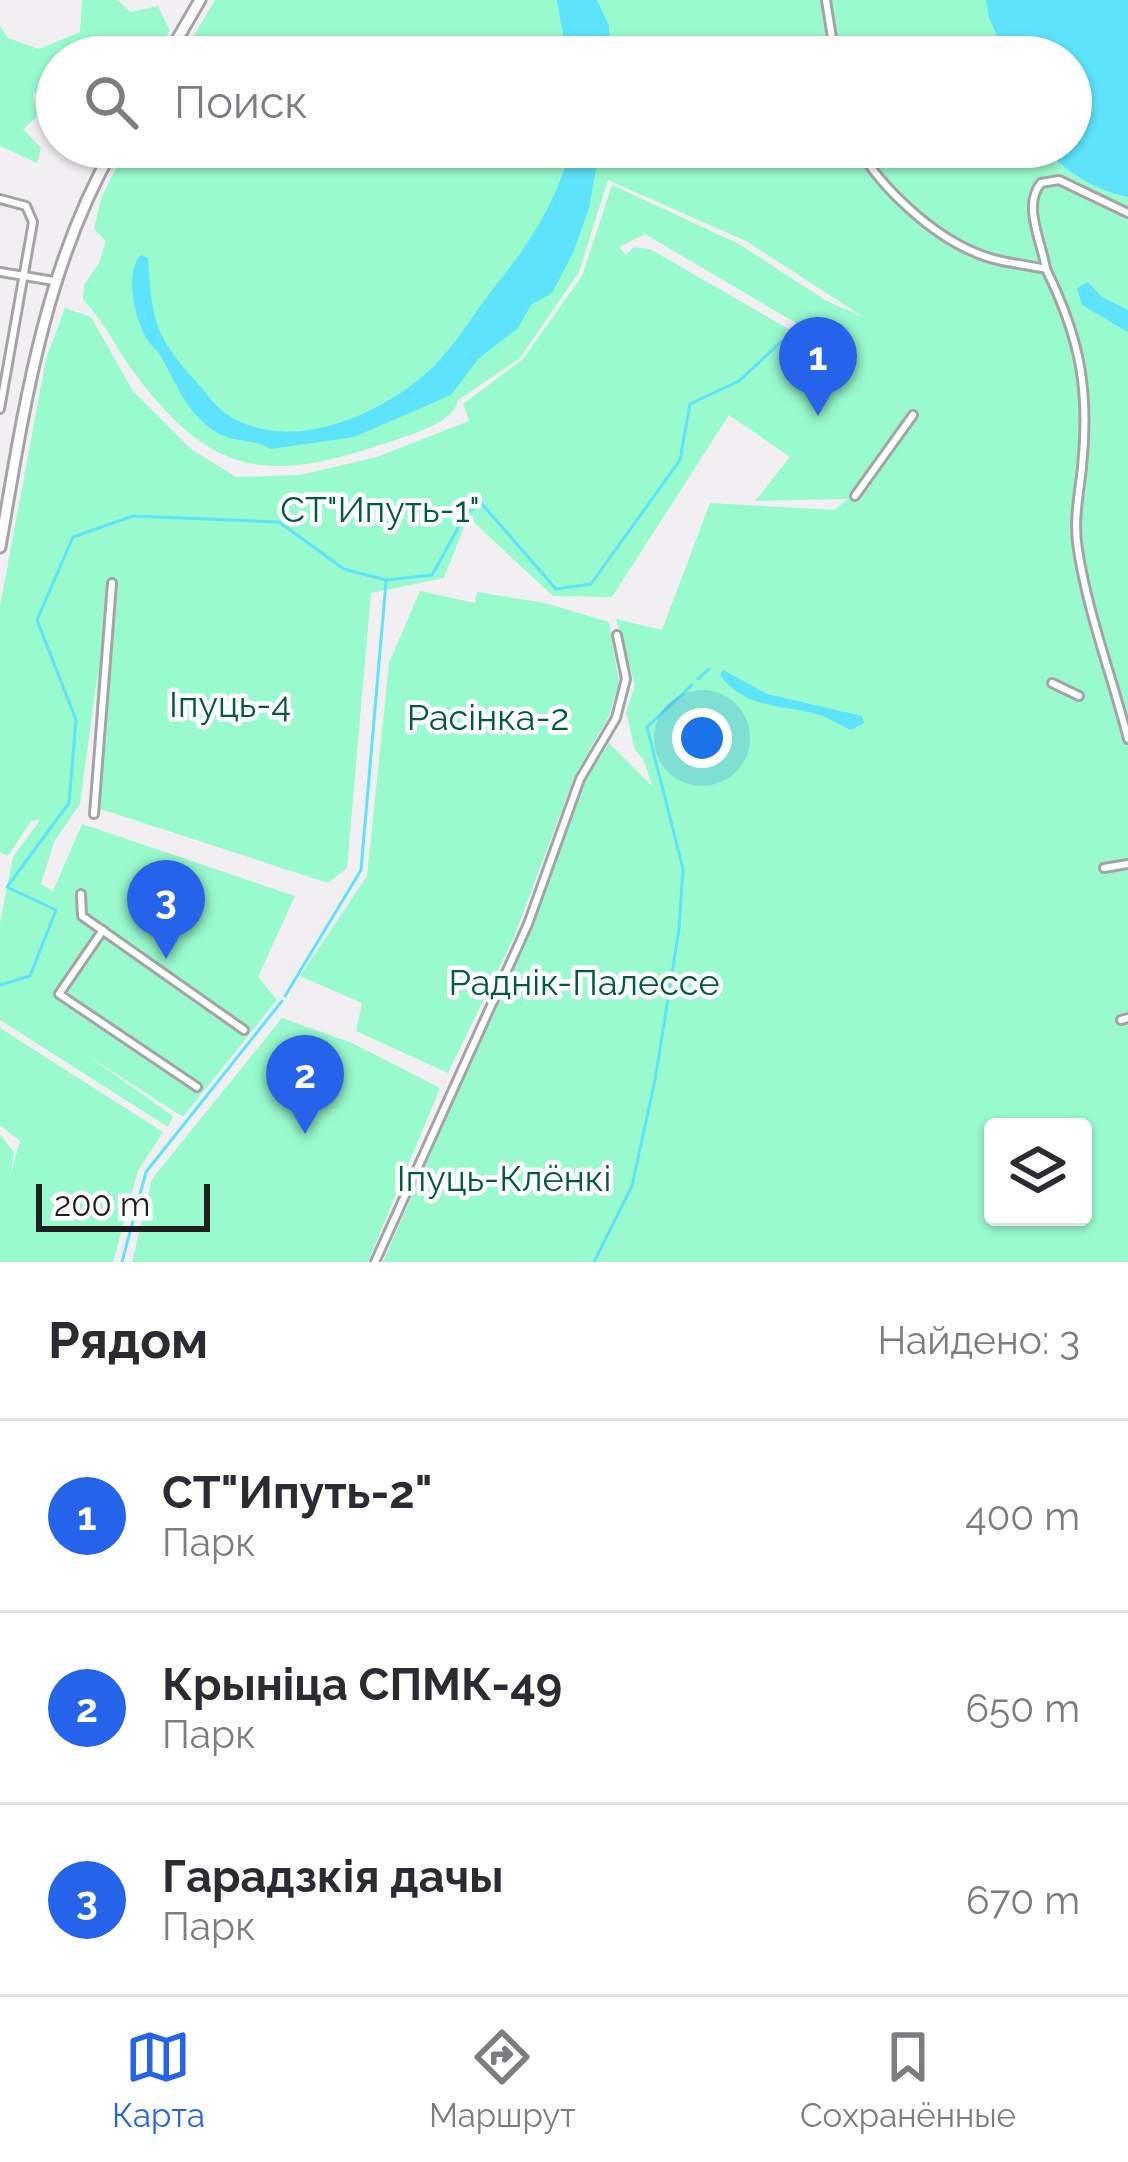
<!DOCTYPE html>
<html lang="ru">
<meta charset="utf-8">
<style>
body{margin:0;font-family:Raleway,sans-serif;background:#f7f7f7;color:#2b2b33}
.controls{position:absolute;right:36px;bottom:36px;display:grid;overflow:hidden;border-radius:12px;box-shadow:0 3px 9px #0004}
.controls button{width:108px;height:108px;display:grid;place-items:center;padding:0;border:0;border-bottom:3px solid #e1e1e2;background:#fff;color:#2b2b33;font:60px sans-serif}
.scale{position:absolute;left:36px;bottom:30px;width:174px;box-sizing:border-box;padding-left:12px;border:6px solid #201f20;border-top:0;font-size:33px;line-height:42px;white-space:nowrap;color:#201f20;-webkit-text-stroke:9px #fff;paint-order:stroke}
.you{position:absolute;left:702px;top:738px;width:42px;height:42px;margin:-30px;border:9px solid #fff;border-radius:50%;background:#1a73e8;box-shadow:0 0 0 18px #1a73e833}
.badge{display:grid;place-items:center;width:78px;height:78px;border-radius:50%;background:#2563eb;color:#fff;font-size:39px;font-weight:700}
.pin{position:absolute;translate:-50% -99px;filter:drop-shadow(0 3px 6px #0008)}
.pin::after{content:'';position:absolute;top:63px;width:42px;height:36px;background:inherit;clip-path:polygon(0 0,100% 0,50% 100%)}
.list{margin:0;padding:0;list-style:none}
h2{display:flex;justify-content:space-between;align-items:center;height:156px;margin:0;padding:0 48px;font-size:51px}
h2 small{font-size:39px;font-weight:400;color:#7c7c81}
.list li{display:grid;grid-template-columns:78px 1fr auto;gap:36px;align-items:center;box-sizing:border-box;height:192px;padding:0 48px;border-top:3px solid #e1e1e2}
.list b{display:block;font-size:45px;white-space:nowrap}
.list p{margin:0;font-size:39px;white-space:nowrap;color:#7c7c81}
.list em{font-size:39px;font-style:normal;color:#7c7c81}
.icon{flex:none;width:66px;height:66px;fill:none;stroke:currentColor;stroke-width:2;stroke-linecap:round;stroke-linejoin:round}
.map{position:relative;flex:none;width:1128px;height:1262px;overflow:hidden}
.search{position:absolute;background:#fff;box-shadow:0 3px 9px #0004;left:36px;right:36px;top:36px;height:132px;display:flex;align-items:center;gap:30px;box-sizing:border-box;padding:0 42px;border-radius:66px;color:#7c7c81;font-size:45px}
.sheet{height:732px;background:#fff}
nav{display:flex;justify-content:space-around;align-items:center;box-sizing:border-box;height:168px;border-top:3px solid #e1e1e2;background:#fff;font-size:33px;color:#7c7c81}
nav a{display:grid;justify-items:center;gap:6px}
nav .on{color:#2563eb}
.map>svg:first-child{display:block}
</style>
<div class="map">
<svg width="1128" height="1262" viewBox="0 0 1128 1262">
<rect width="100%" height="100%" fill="#f2eff3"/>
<g fill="#98facd" fill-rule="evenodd">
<polygon points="82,0 118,0 130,12 158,6 170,31 152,57 57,57 57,86 33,94 37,117 23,129 41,148 37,163 0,146 0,26 8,38 39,49 80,32"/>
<path d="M215,0h913v1262h-745l129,-295 70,-181 27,-43 44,44 -10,-28 -8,-9 -9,-38 9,-27 -19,-66 46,11 48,-127 124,7 14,-11 -93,2 35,-44 -61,-42 -117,182 -59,-1 -85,-79 -24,61 -73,15 -24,275 -19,15 -237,-77 7,-136 -18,134 -26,38 -13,42 12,7 29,-67 213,72 -37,81 19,23 -94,117 -96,-62 86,61 -5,11 -168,-107v-97l13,-66 28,-38 -10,2 -23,35 -8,-4v-246l46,-247 19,-51 26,9 42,74 58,58 45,28 64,-2 77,-18 92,-36 -6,-17 60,-45 59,-83 30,-91 127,59 86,56 40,18 -119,-77 -138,-61 -29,92 -59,86 -62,42c-4,23 -46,34 -66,41 -119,41 -177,40 -256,-66 -21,-27 -28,-49 -53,-75l1,-15 15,-22 7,-22 -12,-12 7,-31 26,-51h944v-90h-890zM645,234l161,95v1l-7,5 -149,-86 -16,-2 -8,8 -7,-8zM993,1127h90v90h-90z"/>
<polygon points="420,591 475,603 477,592 545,603 609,622 619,683 609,716 575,775 514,937 448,1073 356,1031 362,1003 300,976 367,876 389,663"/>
<polygon points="282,1018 352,1043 440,1088 368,1262 132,1262 152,1179"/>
<polygon points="0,1028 163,1132 138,1171 113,1262 0,1262 0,1134 14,1153 10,1176 20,1141 0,1125"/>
</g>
<g fill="#5de3fb">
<polygon points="557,0 597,0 609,26 610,57 567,57"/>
<path d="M986,0h142v197c-29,-6 -66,-25 -82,-50h25v-90h-65l-17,-40z"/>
<path d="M570,147h30l-11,61 -16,45 -21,40 -21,12 -13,23 -40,31 -27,36 -97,42 -83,12c-20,-12 -38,-4 -61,-21 -25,-20 -33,-42 -48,-70 -4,-8 -13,-13 -17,-22 -11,-21 -21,-64 -4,-81l7,3c4,67 8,80 54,130 8,10 15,20 26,27 64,42 161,-3 209,-52 20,-21 37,-49 55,-73 36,-44 66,-88 78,-143z"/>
<polygon points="1088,282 1102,297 1128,310 1128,332 1082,305 1077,288"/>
<path d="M723,670l44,24 95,22 2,7 -13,7c-12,-5 -23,-13 -35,-16 -36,-10 -71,-5 -96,-39z"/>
</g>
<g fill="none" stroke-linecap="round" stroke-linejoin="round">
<g stroke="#5de3fb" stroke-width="3">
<polyline points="698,679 709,669"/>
<polyline points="0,985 30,976 56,910 7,887 69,803 76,720 37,620 73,537 133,516 279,522 344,569 386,580 432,575 467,512 482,504 556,589 591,584 680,460 690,404 739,381 781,342"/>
<polyline points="285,996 361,870 386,582"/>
<polyline points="122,1262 146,1172 282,1001"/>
<polyline points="594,1262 632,1186 655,1080 679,929 683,869 647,727 692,685"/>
</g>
<defs>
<g id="minor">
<polyline points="826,0 835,57"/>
<path d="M858,147c22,40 73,87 116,105 21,10 49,12 72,17 34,69 44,121 36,198 -3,29 -9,54 -4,83 10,64 34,126 50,189"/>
<polyline points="0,199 26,206 33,222 0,409"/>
<path d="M1046,269c-4,-27 -24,-63 -5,-86l18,-3 69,33"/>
<polyline points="0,272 54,281"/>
<polyline points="855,496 913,415"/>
<polyline points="1052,683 1079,696"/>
<polyline points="94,814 112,583"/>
<polyline points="1104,868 1128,864"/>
<polyline points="81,894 82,916 244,1030"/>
<polyline points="103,930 59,994 197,1087"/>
<polyline points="1121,1020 1128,1018"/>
<polyline points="375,1262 528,924 580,779 616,718 626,679 617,635"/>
</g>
<g id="tertiary">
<polyline points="167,57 200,0"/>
<path d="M0,547c24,-138 43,-276 114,-400"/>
</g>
</defs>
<use href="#minor" stroke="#a6a3a7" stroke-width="12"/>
<use href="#tertiary" stroke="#a6a3a7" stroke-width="15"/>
<use href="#minor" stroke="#fff" stroke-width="6"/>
<use href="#tertiary" stroke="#fff" stroke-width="9"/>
</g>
<g text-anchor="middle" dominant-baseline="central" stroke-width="9" stroke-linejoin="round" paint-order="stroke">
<g font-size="36" fill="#015b3e" stroke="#fff">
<text x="380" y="509">СТ"Ипуть-1"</text>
<text x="230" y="704">Іпуць-4</text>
<text x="488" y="717">Расінка-2</text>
<text x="584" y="982">Раднік-Палессе</text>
<text x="504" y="1178">Іпуць-Клёнкі</text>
</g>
</g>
</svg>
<div class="controls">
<button><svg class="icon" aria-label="layers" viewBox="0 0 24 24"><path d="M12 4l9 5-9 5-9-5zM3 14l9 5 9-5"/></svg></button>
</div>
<div class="scale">200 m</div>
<div class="you"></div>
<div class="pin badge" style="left:818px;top:416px">1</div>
<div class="pin badge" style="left:305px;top:1134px">2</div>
<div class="pin badge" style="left:166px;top:959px">3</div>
<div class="search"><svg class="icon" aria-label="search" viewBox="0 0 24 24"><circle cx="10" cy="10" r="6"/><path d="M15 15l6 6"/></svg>Поиск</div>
</div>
<section class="sheet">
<h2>Рядом<small>Найдено: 3</small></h2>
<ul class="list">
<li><span class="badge">1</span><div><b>СТ&quot;Ипуть-2&quot;</b><p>Парк</p></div><em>400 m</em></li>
<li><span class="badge">2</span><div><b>Крыніца СПМК-49</b><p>Парк</p></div><em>650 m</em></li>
<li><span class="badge">3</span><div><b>Гарадзкія дачы</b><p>Парк</p></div><em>670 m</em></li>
</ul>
</section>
<nav>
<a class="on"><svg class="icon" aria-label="map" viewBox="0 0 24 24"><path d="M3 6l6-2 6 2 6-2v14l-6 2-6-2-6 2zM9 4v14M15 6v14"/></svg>Карта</a>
<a><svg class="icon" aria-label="directions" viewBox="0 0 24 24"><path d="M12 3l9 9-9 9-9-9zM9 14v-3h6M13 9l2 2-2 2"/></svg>Маршрут</a>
<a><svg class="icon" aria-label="saved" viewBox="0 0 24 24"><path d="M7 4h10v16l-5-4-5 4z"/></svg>Сохранённые</a>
</nav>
